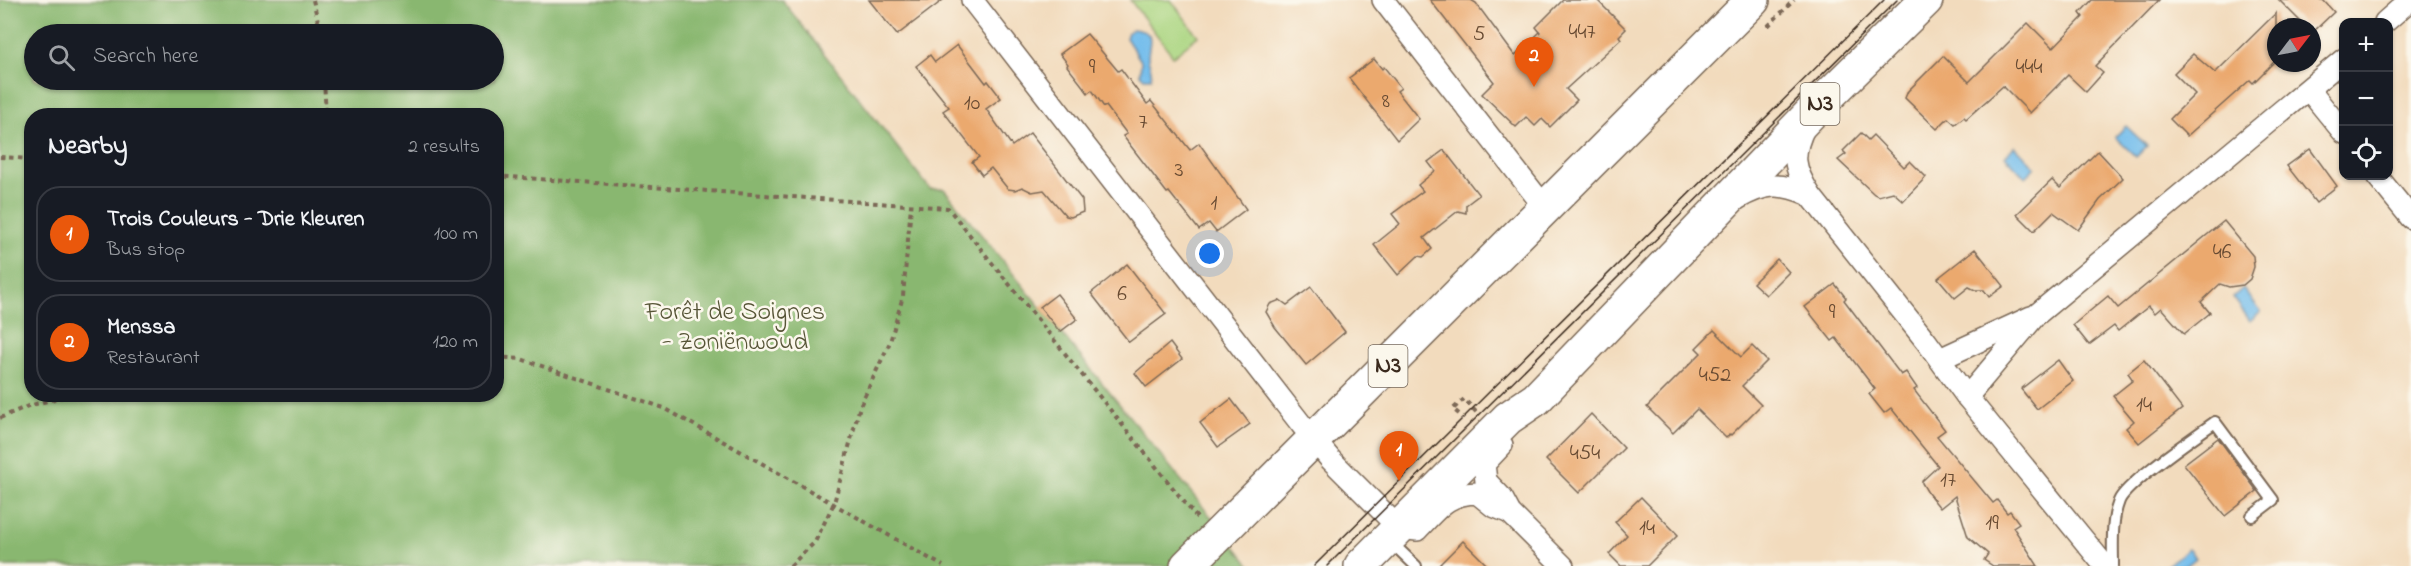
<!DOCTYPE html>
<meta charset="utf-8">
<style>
body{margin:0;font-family:"Indie Flower",sans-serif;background:#242831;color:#f1f3f6}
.controls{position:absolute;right:18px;top:18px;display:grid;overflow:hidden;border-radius:12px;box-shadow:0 2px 4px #0004}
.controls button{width:54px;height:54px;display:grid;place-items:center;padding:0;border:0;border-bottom:2px solid #363941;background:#171b24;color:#f1f3f6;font:30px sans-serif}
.compass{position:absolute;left:2267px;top:18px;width:54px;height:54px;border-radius:50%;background:#171b24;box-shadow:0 2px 4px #0004;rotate:58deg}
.you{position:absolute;left:1210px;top:254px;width:21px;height:21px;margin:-15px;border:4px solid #fff;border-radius:50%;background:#1a73e8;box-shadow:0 0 0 9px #1a73e833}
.badge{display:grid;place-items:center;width:39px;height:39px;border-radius:50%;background:#ea580c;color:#fff;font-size:20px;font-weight:700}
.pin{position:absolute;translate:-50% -50px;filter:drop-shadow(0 2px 3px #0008)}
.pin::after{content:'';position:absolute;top:32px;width:21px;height:18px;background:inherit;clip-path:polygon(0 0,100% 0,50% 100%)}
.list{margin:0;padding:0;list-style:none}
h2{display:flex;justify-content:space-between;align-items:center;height:78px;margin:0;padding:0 24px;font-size:26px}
h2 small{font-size:20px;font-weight:400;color:#9ea1a6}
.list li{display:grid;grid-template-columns:39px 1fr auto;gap:18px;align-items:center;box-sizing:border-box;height:96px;margin:0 12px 12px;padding:0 12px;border:2px solid #363941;border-radius:24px}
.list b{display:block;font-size:22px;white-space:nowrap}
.list p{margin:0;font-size:20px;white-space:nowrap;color:#9ea1a6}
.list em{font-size:20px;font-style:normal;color:#9ea1a6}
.icon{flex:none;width:33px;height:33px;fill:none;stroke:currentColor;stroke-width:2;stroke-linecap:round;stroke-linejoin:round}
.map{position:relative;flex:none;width:2411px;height:566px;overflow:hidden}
.search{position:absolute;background:#171b24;box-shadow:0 2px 4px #0004;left:24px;top:24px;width:480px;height:66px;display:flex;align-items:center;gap:15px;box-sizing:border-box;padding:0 21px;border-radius:33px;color:#9ea1a6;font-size:22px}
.panel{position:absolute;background:#171b24;box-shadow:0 2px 4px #0004;left:24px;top:108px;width:480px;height:294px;border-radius:24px}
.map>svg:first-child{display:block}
</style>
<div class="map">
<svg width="2411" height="566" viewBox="0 0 2411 566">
<rect width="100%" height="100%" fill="#fbf7ec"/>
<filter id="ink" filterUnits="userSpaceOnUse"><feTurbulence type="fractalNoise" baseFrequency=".0167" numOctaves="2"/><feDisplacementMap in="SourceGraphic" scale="12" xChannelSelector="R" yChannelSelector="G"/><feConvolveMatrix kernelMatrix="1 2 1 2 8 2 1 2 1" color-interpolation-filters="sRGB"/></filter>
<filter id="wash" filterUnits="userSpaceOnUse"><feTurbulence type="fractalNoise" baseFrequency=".008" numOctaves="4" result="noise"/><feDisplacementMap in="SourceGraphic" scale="24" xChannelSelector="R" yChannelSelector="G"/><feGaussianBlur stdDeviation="1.35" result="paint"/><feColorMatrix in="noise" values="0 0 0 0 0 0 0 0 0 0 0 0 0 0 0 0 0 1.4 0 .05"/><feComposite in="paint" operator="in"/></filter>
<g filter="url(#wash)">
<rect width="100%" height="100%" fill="#f2dbbd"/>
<polygon fill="#acd682" stroke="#748050" stroke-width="1.5" points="1130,0 1171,0 1198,36 1173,56"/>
<path fill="#89b770" stroke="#627047" stroke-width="1.5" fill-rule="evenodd" d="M0,0h782l148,189h14l307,377h-1251zM34,34h460v46h-460zM32,116h464v278h-464z"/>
<g fill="#73bdec" stroke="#577485" stroke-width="1.5">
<path d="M1133,29c25,3 15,12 15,29 1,7 5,12 3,20h-7l-4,-4 1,-13 -15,-23 2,-6z"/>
<polygon points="2126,126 2147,146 2136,157 2115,137"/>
<polygon points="2015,146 2035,167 2025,177 2005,156"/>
<polygon points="2243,288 2261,312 2250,321 2233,297"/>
<polygon points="2188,549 2196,558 2186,566 2166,566"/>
</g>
<g id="blocks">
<g fill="#eba96e">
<polygon points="869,0 943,0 897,35"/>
<polygon points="1430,0 1471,0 1476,3 1515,56 1540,32 1536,27 1563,0 1597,0 1626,29 1619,36 1621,39 1566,89 1577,100 1550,127 1542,119 1535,126 1526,117 1516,127 1482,94 1494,82"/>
<polygon points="2092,0 2159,0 2095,66 2103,73 2086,92 2068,75 2030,113 2003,86 1966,119 1964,117 1955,124 1948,118 1937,129 1905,98 1908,91 1943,56 1969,82 2028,23 2053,48 2083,17 2080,13"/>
<polygon points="2279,0 2323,0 2334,12 2312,33 2312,27 2306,27"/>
<polygon points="2276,13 2276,60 2253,83 2250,80 2187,136 2170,119 2195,94 2174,73 2193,54 2215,73"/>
<polygon points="1087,34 1118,71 1121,69 1147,104 1151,101 1190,150 1199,143 1246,209 1216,232 1209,223 1199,230 1169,192 1167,193 1123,136 1127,134 1106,106 1104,107 1092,90 1088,93 1067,66 1068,64 1060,54"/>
<polygon points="957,45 986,83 988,81 1001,98 986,109 1012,146 1030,133 1082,200 1083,212 1071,217 1066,216 1044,190 1032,192 1022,187 1015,190 1008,189 991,168 982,175 972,162 979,157 943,111 949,107 916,66 930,55 935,62"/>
<polygon points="1374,59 1382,69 1384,67 1401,88 1397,91 1419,119 1397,140 1349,78"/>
<polygon points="1861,133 1868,140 1873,135 1904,167 1910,161 1926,177 1903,201 1893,192 1878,196 1874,194 1838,160 1846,154 1843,151"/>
<polygon points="2310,149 2337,186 2316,203 2287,166"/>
<polygon points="1444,150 1479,195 1466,205 1466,213 1458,211 1424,238 1432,249 1423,257 1418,256 1398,275 1374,245 1400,224 1392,214 1423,191 1418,185 1435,171 1428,162"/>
<polygon points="2098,151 2123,178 2100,200 2078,230 2053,212 2034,231 2017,214 2052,180 2060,188"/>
<polygon points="2224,221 2253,256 2254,267 2250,279 2243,285 2229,287 2220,284 2201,302 2210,313 2184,334 2161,308 2155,313 2149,306 2118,331 2114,326 2089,345 2073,325 2108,296 2118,308"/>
<polygon points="1975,249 2004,286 1989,297 1984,290 1975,290 1969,287 1955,298 1938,278"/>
<polygon points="1777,259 1789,272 1766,295 1753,283"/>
<polygon points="1127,264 1166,314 1129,342 1091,293"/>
<polygon points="1835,284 1846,298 1844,300 1901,375 1906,372 1917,388 1914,390 1945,430 1937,436 1993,503 1997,500 2007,513 2010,511 2019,523 2013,527 2038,566 1993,566 1984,560 1988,554 1968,537 1955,496 1940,508 1928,493 1922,483 1922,481 1938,466 1891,408 1884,413 1869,394 1875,389 1836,338 1832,341 1805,307"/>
<polygon points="1311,287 1345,332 1306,365 1275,327 1266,312 1270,304 1280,300 1287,305"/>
<polygon points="1057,294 1077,319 1060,332 1040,307"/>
<polygon points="1714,330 1741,357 1752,346 1767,361 1742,386 1761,405 1731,435 1730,434 1726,438 1697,409 1673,433 1647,407 1701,353 1696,348"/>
<polygon points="1170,343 1182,359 1146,387 1135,373"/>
<polygon points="2058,360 2073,381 2037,409 2021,389"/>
<polygon points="2144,360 2182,409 2139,443 2126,428 2134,421 2113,396 2133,380 2128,373"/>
<polygon points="1231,399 1250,424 1218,447 1200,423"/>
<polygon points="1591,414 1624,448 1579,493 1546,460"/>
<polygon points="2218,438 2257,491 2225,516 2184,464"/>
<polygon points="1641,497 1678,535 1647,566 1621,566 1609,554 1627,535 1615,522"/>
<polygon points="1463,541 1488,566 1438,566"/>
</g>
</g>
</g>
<g filter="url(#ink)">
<use href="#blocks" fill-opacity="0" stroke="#7b6856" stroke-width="1.5"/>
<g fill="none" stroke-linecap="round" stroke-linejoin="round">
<defs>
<g id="lane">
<polyline points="1391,542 1416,566"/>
<path d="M2113,566c0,-21 -2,-45 6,-65 7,-18 77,-65 96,-79l58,78 -21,16"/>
</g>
<g id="street">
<path d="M972,0l329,424 30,36 68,68 18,2c21,-21 28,-36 60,-37l16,13 17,7"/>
<polyline points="1383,0 1546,209"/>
<polyline points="2385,22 2410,0"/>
<polyline points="2309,90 2344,133"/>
<path d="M1805,126c-14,29 -12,41 5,69l116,146 41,56 138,169"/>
<polyline points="2377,176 2411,218"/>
<path d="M1737,199c28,-16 43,-17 73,-4"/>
<polyline points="1940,359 2031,317"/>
<polyline points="1967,397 2035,316 2344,59"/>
<polyline points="1502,445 1484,464 1486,481 1502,498 1510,513 1563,566"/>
</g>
<g id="primary">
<polyline points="1187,566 1753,0"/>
<polyline points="1361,566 1508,418 1536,399 1812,112 1926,0"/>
</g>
</defs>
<use href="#lane" stroke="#7b6856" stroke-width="14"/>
<use href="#street" stroke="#7b6856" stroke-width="24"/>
<use href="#primary" stroke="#7b6856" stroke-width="36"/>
<g stroke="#7b6856" stroke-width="4" stroke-dasharray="4.5 4.5" stroke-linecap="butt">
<polyline points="313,0 321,34"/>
<polyline points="1768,26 1794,0"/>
<polyline points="324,80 326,116"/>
<polyline points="0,157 32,159"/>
<polyline points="496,176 948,208 1198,519"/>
<polyline points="496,357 521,359 664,408 943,566"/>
<polyline points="1459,414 1453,409 1464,399 1477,413"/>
<polyline points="0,418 28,406 74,394"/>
<polyline points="790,566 815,542 834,503 860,406 890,342 903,296 911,206"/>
</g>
<use href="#lane" stroke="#fff" stroke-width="10"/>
<use href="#street" stroke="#fff" stroke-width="21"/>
<use href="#primary" stroke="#fff" stroke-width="33"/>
<g stroke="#3b2a1e" stroke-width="1.5">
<polyline points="1314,566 1884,0"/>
<polyline points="1327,566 1897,0"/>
</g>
</g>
</g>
<g text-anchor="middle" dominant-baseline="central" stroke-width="5" stroke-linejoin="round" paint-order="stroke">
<g font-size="22" fill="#674a32">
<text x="1582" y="33">447</text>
<text x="1479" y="35">5</text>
<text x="1092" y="68">9</text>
<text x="2029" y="68">444</text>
<text x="1386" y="102">8</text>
<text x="972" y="104">10</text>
<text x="1143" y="123">7</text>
<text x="1179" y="171">3</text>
<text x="1214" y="204">1</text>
<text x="2222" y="253">46</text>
<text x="1122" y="295">6</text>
<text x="1832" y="313">9</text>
<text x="1715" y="376">452</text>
<text x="2144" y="406">14</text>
<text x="1585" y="454">454</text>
<text x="1948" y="481">17</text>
<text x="1992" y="524">19</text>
<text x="1647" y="529">14</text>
</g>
<g fill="#fbf7ec" stroke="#75685c" stroke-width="1.5">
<rect x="1800.5" y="83" width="39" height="42" rx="4.5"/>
<rect x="1368.5" y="345" width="39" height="42" rx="4.5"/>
</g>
<g font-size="24" font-weight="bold" fill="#3b2a1e">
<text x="1820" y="104">N3</text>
<text x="1388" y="366">N3</text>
</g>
<g font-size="26" fill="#575537" stroke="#fbf7ec">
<text x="735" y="313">Forêt de Soignes<tspan x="735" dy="30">- Zoniënwoud</tspan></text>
</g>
</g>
</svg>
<div class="controls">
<button>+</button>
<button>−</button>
<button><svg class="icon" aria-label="locate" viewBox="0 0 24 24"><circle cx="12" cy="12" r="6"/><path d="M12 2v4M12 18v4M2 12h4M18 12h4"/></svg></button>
</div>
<svg class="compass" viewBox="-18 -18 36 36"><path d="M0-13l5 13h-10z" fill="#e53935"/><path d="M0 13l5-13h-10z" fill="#9ea1a6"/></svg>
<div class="you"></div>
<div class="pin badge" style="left:1399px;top:481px">1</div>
<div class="pin badge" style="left:1534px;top:87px">2</div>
<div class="search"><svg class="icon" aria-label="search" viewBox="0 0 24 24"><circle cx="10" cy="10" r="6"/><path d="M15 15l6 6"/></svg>Search here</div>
<section class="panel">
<h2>Nearby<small>2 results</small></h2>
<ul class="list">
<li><span class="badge">1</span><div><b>Trois Couleurs - Drie Kleuren</b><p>Bus stop</p></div><em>100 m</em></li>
<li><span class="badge">2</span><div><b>Menssa</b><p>Restaurant</p></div><em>120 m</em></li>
</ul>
</section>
</div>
